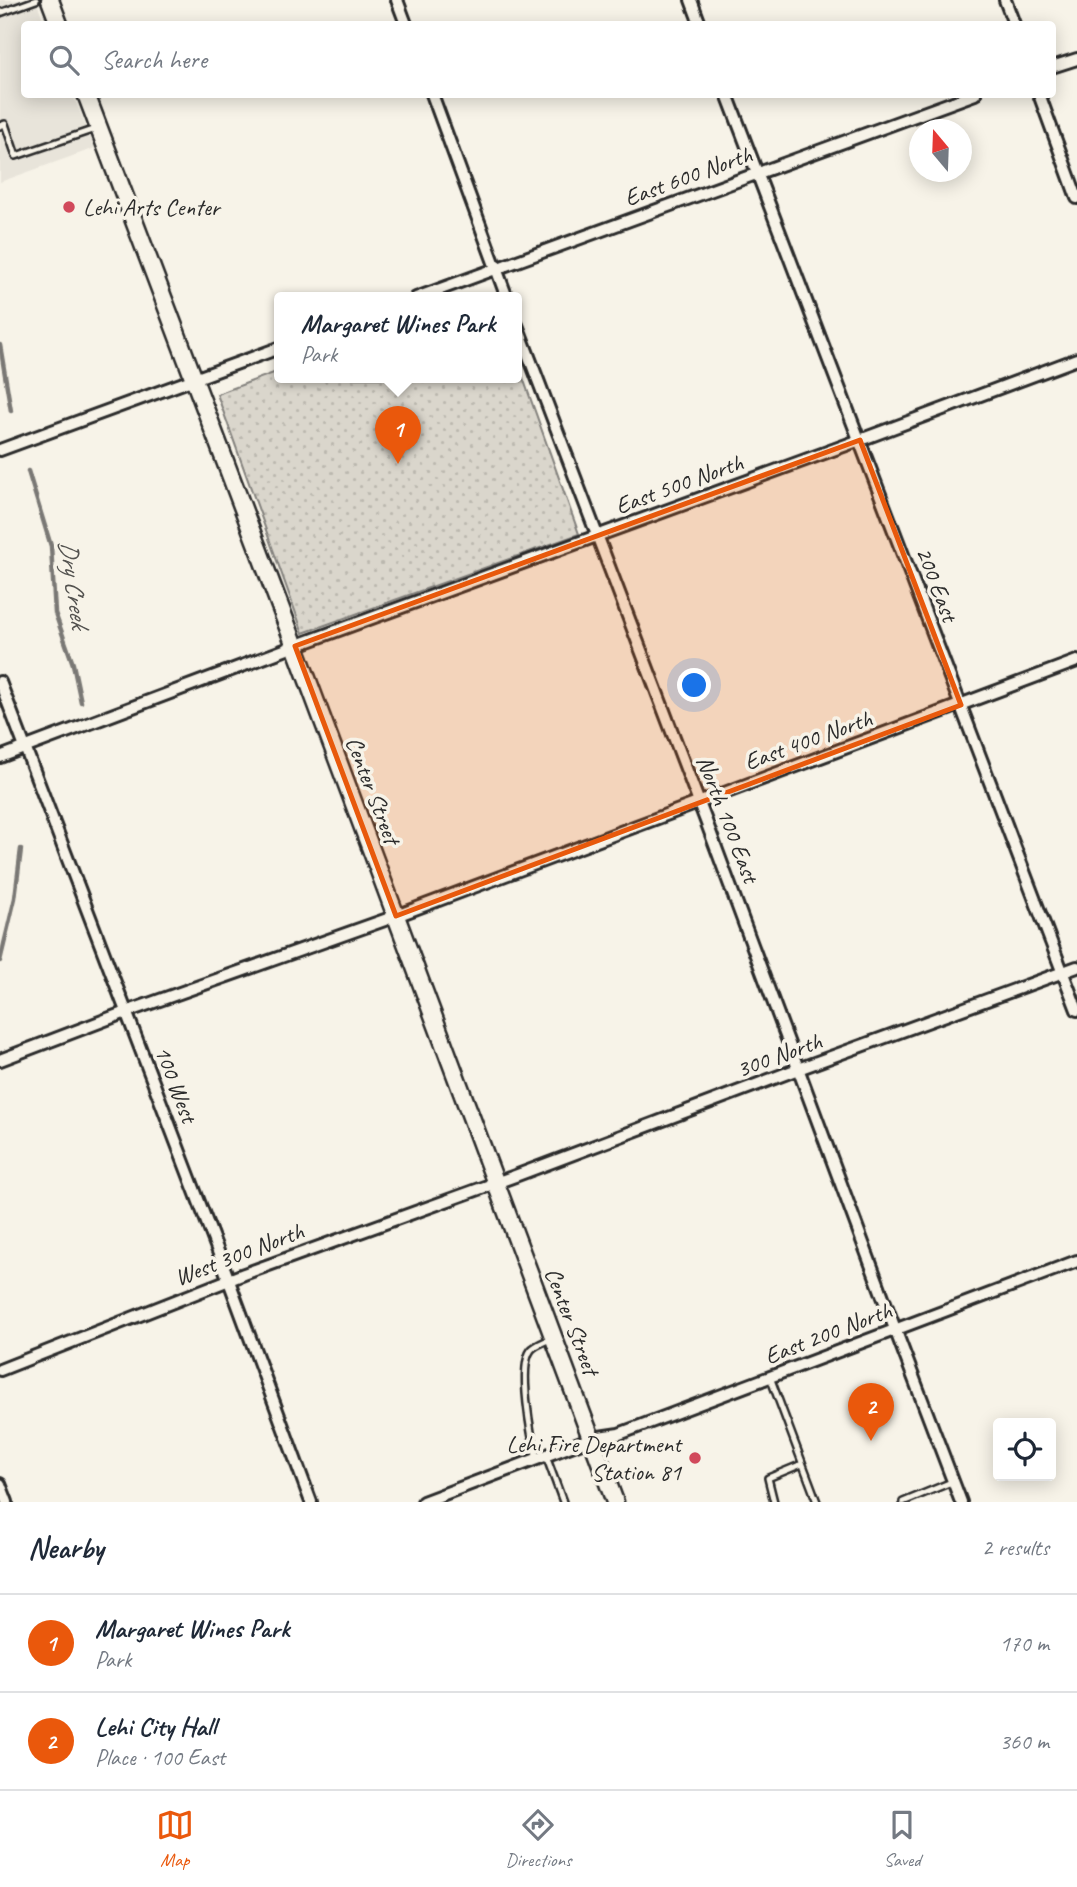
<!DOCTYPE html>
<meta charset="utf-8">
<style>
body{margin:0;font-family:Caveat,sans-serif;background:#f6f6f7;color:#1f2937}
.controls{position:absolute;right:21px;bottom:21px;display:grid;overflow:hidden;border-radius:7px;box-shadow:0 4px 18px #0003}
.controls button{width:63px;height:63px;display:grid;place-items:center;padding:0;border:0;border-bottom:2px solid #e0e1e3;background:#fff;color:#1f2937;font:35px sans-serif}
.compass{position:absolute;left:909px;top:119px;width:63px;height:63px;border-radius:50%;background:#fff;box-shadow:0 4px 18px #0003;rotate:341deg}
.you{position:absolute;left:695px;top:686px;width:24px;height:24px;margin:-18px;border:5px solid #fff;border-radius:50%;background:#1a73e8;box-shadow:0 0 0 10px #1a73e833}
.badge{display:grid;place-items:center;width:46px;height:46px;border-radius:50%;background:#ea580c;color:#fff;font-size:23px;font-weight:700}
.pin{position:absolute;translate:-50% -58px;filter:drop-shadow(0 2px 4px #0008)}
.pin::after{content:'';position:absolute;top:37px;width:24px;height:21px;background:inherit;clip-path:polygon(0 0,100% 0,50% 100%)}
.popup{position:absolute;left:274px;top:292px;width:248px;height:91px;box-sizing:border-box;display:grid;place-content:center;border-radius:7px;background:#fff;filter:drop-shadow(0 2px 5px #0005);font-size:23px;white-space:nowrap;color:#747a83}
.popup b{font-size:26px;color:#1f2937}
.popup::after{content:'';position:absolute;left:50%;top:100%;margin-left:-14px;border:14px solid transparent;border-top-color:#fff}
.list{margin:0;padding:0;list-style:none}
h2{display:flex;justify-content:space-between;align-items:center;height:91px;margin:0;padding:0 28px;font-size:30px}
h2 small{font-size:23px;font-weight:400;color:#747a83}
.list li{display:grid;grid-template-columns:46px 1fr auto;gap:21px;align-items:center;box-sizing:border-box;height:98px;padding:0 28px;border-top:2px solid #e0e1e3}
.list b{display:block;font-size:26px;white-space:nowrap}
.list p{margin:0;font-size:23px;white-space:nowrap;color:#747a83}
.list em{font-size:23px;font-style:normal;color:#747a83}
.icon{flex:none;width:38px;height:38px;fill:none;stroke:currentColor;stroke-width:2;stroke-linecap:round;stroke-linejoin:round}
.map{position:relative;flex:none;width:1077px;height:1502px;overflow:hidden}
.search{position:absolute;background:#fff;box-shadow:0 4px 18px #0003;left:21px;right:21px;top:21px;height:77px;display:flex;align-items:center;gap:18px;box-sizing:border-box;padding:0 24px;border-radius:7px;color:#747a83;font-size:26px}
.sheet{height:287px;background:#fff}
nav{display:flex;justify-content:space-around;align-items:center;box-sizing:border-box;height:98px;border-top:2px solid #e0e1e3;background:#fff;font-size:19px;color:#747a83}
nav a{display:grid;justify-items:center;gap:4px}
nav .on{color:#ea580c}
.map>svg:first-child{display:block}
</style>
<div class="map">
<svg width="1077" height="1502" viewBox="0 0 1077 1502">
<defs>
<pattern id="park-dots" width="8" height="8" patternUnits="userSpaceOnUse" patternTransform="scale(1.75)"><rect width="8" height="8" fill="#dad6cc"/><path d="M2 2h.1M6 6h.1" fill="none" stroke="#bbb8af" stroke-width="1.8" stroke-linecap="round"/></pattern>
</defs>
<rect width="100%" height="100%" fill="#f7f3e8"/>
<filter id="ink" filterUnits="userSpaceOnUse"><feTurbulence type="fractalNoise" baseFrequency=".0143" numOctaves="2"/><feDisplacementMap in="SourceGraphic" scale="14" xChannelSelector="R" yChannelSelector="G"/><feConvolveMatrix kernelMatrix="1 2 1 2 8 2 1 2 1" color-interpolation-filters="sRGB"/></filter>
<g filter="url(#ink)">
<polygon fill="#e8e4da" points="0,0 36,0 45,24 24,24 24,94 73,95 95,148 0,182"/>
<polygon fill="url(#park-dots)" stroke="#82807c" stroke-width="2" points="517,361 579,534 303,633 217,394 279,371 279,378 517,378"/>
<g fill="none" stroke-linecap="round" stroke-linejoin="round">
<g stroke="#7a7874" stroke-width="4.5">
<polyline points="0,345 11,411"/>
<polyline points="28,471 51,546 55,613 73,664 81,702"/>
<polyline points="0,961 15,898 21,849"/>
</g>
<defs>
<g id="lane">
<polyline points="0,13 36,0"/>
<polyline points="0,126 5,124 16,156 98,128"/>
<polyline points="770,1377 817,1502"/>
<polyline points="546,1456 563,1502"/>
<path d="M537,1459c-6,-22 -19,-92 -6,-109 4,-5 13,-8 19,-11"/>
<polyline points="774,1502 768,1478 802,1464"/>
<polyline points="903,1502 954,1481"/>
</g>
<g id="street">
<polyline points="397,0 406,24"/>
<polyline points="691,0 700,24"/>
<polyline points="1005,0 1014,24"/>
<polyline points="1052,67 1077,59"/>
<polyline points="432,94 507,298"/>
<polyline points="727,94 1077,1010"/>
<polyline points="1039,94 1077,198"/>
<polyline points="416,298 975,94"/>
<polyline points="517,325 706,821 895,1329 961,1502"/>
<polyline points="0,450 279,348"/>
<polyline points="0,682 219,1254 311,1502"/>
<polyline points="0,757 295,646 860,440 1077,359"/>
<polyline points="0,1060 126,1012 396,916 1077,661"/>
<polyline points="0,1370 244,1274 515,1176 798,1069 1077,967"/>
<polyline points="0,1484 7,1502"/>
<polyline points="423,1502 592,1438 619,1434 1077,1261"/>
</g>
<g id="secondary">
<polyline points="50,0 59,24"/>
<polyline points="86,94 295,646 615,1502"/>
</g>
</defs>
<use href="#lane" stroke="#2b2b2b" stroke-width="10"/>
<use href="#street" stroke="#2b2b2b" stroke-width="16"/>
<use href="#secondary" stroke="#2b2b2b" stroke-width="21"/>
<use href="#lane" stroke="#f7f3e8" stroke-width="5"/>
<use href="#street" stroke="#f7f3e8" stroke-width="10"/>
<use href="#secondary" stroke="#f7f3e8" stroke-width="16"/>
</g>
</g>
<path fill="#e8590c" fill-opacity="0.2" stroke="#e8590c" stroke-width="5" stroke-linejoin="round" d="M860,440l101,265 -565,211 -101,-270z"/>
<g fill="#d1495b" stroke="#f7f3e8" stroke-width="2.5">
<circle cx="69" cy="207" r="7"/>
<circle cx="695" cy="1458" r="7"/>
</g>
<g text-anchor="middle" dominant-baseline="central" stroke-width="7" stroke-linejoin="round" paint-order="stroke">
<g font-size="24" fill="#2b2b2b" stroke="#f7f3e8">
<text transform="translate(688 176) rotate(-20)">East 600 North</text>
<text transform="translate(679 484) rotate(-20)">East 500 North</text>
<text transform="translate(937 584) rotate(69)">200 East</text>
<text transform="translate(808 740) rotate(-20)">East 400 North</text>
<text transform="translate(373 790) rotate(69)">Center Street</text>
<text transform="translate(728 819) rotate(69)">North 100 East</text>
<text transform="translate(779 1055) rotate(-20)">300 North</text>
<text transform="translate(176 1084) rotate(69)">100 West</text>
<text transform="translate(239 1254) rotate(-21)">West 300 North</text>
<text transform="translate(572 1321) rotate(69)">Center Street</text>
<text transform="translate(828 1333) rotate(-21)">East 200 North</text>
</g>
<g font-size="24" fill="#2b2b2b" stroke="#f7f3e8" text-anchor="start">
<text x="83" y="207">Lehi Arts Center</text>
<text x="681" y="1444" text-anchor="end">Lehi Fire Department<tspan x="681" dy="28">Station 81</tspan></text>
</g>
<g font-size="26" font-style="italic" fill="#53524f" stroke="#f7f3e8">
<text transform="translate(74 584) rotate(82)">Dry Creek</text>
</g>
</g>
</svg>
<div class="controls">
<button><svg class="icon" aria-label="locate" viewBox="0 0 24 24"><circle cx="12" cy="12" r="6"/><path d="M12 2v4M12 18v4M2 12h4M18 12h4"/></svg></button>
</div>
<svg class="compass" viewBox="-18 -18 36 36"><path d="M0-13l5 13h-10z" fill="#e53935"/><path d="M0 13l5-13h-10z" fill="#747a83"/></svg>
<div class="you"></div>
<div class="pin badge" style="left:398px;top:464px">1</div>
<div class="popup"><b>Margaret Wines Park</b>Park</div>
<div class="pin badge" style="left:871px;top:1441px">2</div>
<div class="search"><svg class="icon" aria-label="search" viewBox="0 0 24 24"><circle cx="10" cy="10" r="6"/><path d="M15 15l6 6"/></svg>Search here</div>
</div>
<section class="sheet">
<h2>Nearby<small>2 results</small></h2>
<ul class="list">
<li><span class="badge">1</span><div><b>Margaret Wines Park</b><p>Park</p></div><em>170 m</em></li>
<li><span class="badge">2</span><div><b>Lehi City Hall</b><p>Place · 100 East</p></div><em>360 m</em></li>
</ul>
</section>
<nav>
<a class="on"><svg class="icon" aria-label="map" viewBox="0 0 24 24"><path d="M3 6l6-2 6 2 6-2v14l-6 2-6-2-6 2zM9 4v14M15 6v14"/></svg>Map</a>
<a><svg class="icon" aria-label="directions" viewBox="0 0 24 24"><path d="M12 3l9 9-9 9-9-9zM9 14v-3h6M13 9l2 2-2 2"/></svg>Directions</a>
<a><svg class="icon" aria-label="saved" viewBox="0 0 24 24"><path d="M7 4h10v16l-5-4-5 4z"/></svg>Saved</a>
</nav>
